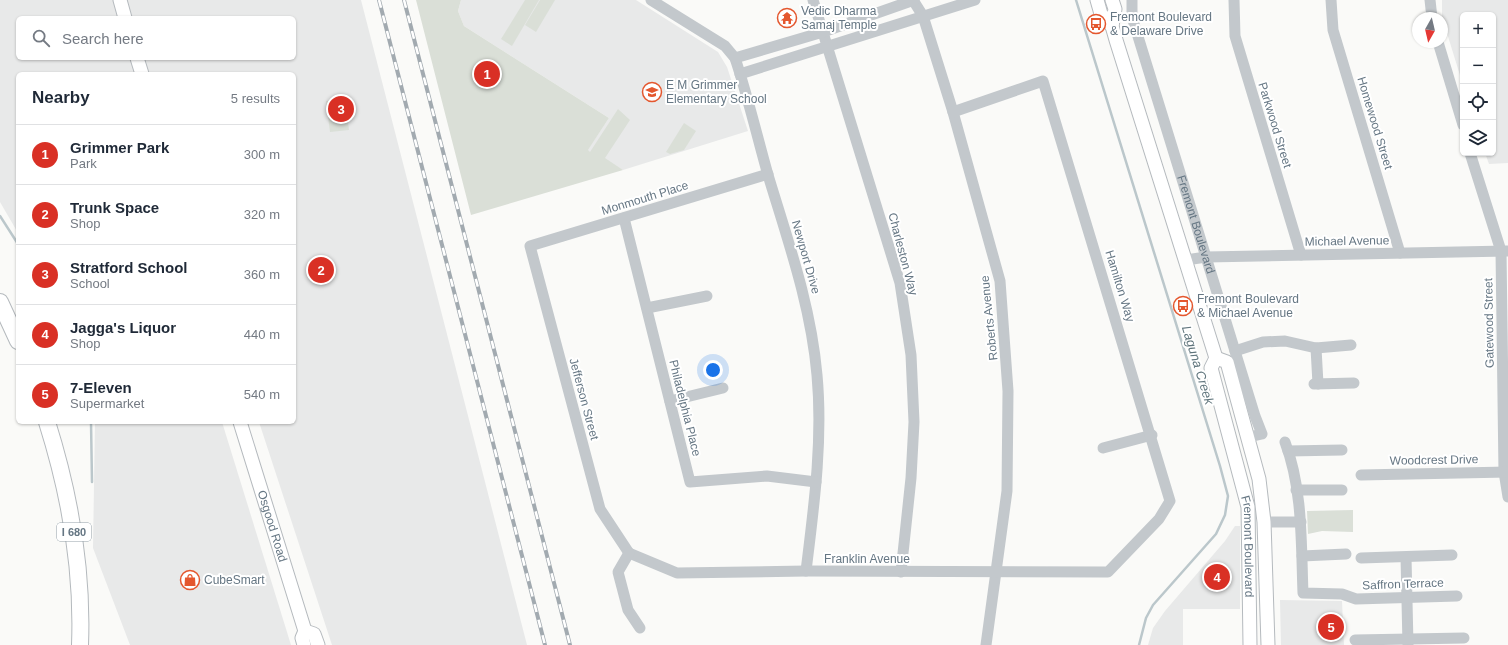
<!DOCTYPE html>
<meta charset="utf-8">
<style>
body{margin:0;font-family:Arial,sans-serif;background:#f6f6f7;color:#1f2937}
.controls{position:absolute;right:12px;top:12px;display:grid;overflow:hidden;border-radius:6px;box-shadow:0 1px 3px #0004}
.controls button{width:36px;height:36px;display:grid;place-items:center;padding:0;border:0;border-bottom:1px solid #e0e1e3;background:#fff;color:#1f2937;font:20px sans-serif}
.compass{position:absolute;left:1412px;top:12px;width:36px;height:36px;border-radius:50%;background:#fff;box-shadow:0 1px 3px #0004;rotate:188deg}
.you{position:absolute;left:713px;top:370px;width:14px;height:14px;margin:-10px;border:3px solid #fff;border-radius:50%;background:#1a73e8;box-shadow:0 0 0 6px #1a73e833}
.badge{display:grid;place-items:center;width:26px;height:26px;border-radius:50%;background:#d93025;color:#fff;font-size:13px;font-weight:700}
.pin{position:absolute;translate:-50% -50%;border:2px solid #fff;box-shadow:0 1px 4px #0006}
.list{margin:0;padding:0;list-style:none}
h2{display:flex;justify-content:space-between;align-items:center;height:52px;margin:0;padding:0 16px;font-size:17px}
h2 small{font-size:13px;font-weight:400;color:#747a83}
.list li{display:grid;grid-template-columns:26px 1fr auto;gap:12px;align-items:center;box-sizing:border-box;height:60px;padding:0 16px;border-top:1px solid #e0e1e3}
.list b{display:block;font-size:15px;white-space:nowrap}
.list p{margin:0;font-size:13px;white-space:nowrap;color:#747a83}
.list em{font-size:13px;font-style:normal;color:#747a83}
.icon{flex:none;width:22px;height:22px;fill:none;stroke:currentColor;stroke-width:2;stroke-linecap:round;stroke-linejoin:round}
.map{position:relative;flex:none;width:1508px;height:645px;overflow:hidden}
.search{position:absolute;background:#fff;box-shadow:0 1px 3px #0004;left:16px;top:16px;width:280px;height:44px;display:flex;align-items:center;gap:10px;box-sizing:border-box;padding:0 14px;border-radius:6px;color:#747a83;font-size:15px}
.panel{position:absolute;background:#fff;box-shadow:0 1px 3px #0004;left:16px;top:72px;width:280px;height:352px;border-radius:6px}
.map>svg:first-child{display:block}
</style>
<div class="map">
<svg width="1508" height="645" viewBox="0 0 1508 645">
<rect width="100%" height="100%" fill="#fafaf8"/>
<g fill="#e8e9e9" fill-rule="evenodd">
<path d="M0,0h361l166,645h-195l-73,-223h35v-348h-276v159l-18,-31zM18,18h276v40h-276z"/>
<polygon points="461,0 636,0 718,52 727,67 748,131 623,170 587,151 609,118 464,26 458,11"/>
<polygon points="1442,0 1508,0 1508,163 1489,164 1485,153 1493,153 1493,15 1463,15 1463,85 1442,17"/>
<polygon points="95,422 222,422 291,645 130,645 93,548"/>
<polygon points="1235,526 1240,526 1240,609 1183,609 1183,645 1148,645 1153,628 1165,611 1225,541"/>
<polygon points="1280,600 1342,601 1344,645 1281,645"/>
</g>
<g fill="#dadfd7">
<polygon points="416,0 461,0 458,11 464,26 609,118 588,150 590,152 618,109 630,120 605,158 623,170 471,215"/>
<polygon points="525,0 539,0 512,46 501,39"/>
<polygon points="540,0 555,0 536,32 525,25"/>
<polygon points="345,98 349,130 330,132 326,101"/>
<polygon points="684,123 696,131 684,150 670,154 666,152"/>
<polygon points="1353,510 1353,532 1322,531 1308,534 1307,511"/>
</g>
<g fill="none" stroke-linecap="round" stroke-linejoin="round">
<g stroke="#bbc7cb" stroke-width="2.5">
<polyline points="1076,0 1220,466 1228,496 1225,515 1216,534 1153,605 1146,618 1139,645"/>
<polyline points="0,216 18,244"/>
<polyline points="91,422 92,482"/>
</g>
<defs>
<g id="major">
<polyline points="120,0 125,18"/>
<polyline points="1097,0 1101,14 1112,26"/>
<path id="s2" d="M1112,0l3,9 -3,17 4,14 100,318 -5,10 37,139 2,138"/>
<polyline points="137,58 142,74"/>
<polyline points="1216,358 1227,362 1259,479 1264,522 1268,645"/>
<path id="s3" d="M240,422l65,209 -3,7 2,7"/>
<polyline points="305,631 314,634 318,645"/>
</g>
<g id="highway">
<polyline points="0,302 18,341"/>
<path d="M47,422c23,73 36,147 33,223"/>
</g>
</defs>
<use href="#major" stroke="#b5babe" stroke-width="15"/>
<use href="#highway" stroke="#b4b9bd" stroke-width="18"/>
<g stroke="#c3c8cc" stroke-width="11">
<path d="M651,0l74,46 10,12c13,39 22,78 33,117 20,66 43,131 49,200 6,65 -3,131 -11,196"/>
<polyline points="813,0 900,283 911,355 914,422 911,478 901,572"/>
<polyline points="913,0 923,16 953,112 1000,281 1008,391 1007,491 986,645"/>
<path id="s1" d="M1132,0v17l123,399 7,18 -13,3"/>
<polyline points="1234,0 1235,36 1301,255"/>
<polyline points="1331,0 1333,30 1400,253"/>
<polyline points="1430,0 1432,18"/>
<polyline points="1438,42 1463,125"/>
<polyline points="735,58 823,32 914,0"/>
<polyline points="740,74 975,0"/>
<polyline points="1470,153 1501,251 1504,472 1508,497"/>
<polyline points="624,218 690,482 767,476 816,482"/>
<polyline points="1186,260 1206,257 1507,251"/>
<polyline points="647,308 707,296"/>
<polyline points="1316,348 1318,384"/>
<polyline points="1235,351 1263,342 1285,341 1316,348 1351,345"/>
<polyline points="1314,384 1354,383"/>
<polyline points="670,401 723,388"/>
<path d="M1285,442c18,47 16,102 18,151l39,1 14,5 101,-3"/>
<polyline points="1103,448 1152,435"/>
<polyline points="1288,451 1342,450"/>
<polyline points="1361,475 1508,472"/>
<polyline points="1296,490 1342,490"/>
<polyline points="1264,522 1301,522"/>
<polyline points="629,553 677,573 806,571 1108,572 1159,519 1170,501 1043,81 953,112"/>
<polyline points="629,553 600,509 530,246 768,174"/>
<polyline points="629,553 618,572 628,610 640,628"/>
<polyline points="1302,556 1346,554"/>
<polyline points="1406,557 1408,645"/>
<polyline points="1361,558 1452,555"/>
<polyline points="1355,640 1464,638"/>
</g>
<use href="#major" stroke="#fff" stroke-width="13"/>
<use href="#highway" stroke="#fff" stroke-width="16"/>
<defs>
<g id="rail">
<polyline points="379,0 545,645"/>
<polyline points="404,0 570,645"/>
</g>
</defs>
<use href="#rail" stroke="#a2aab0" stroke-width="4"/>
<use href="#rail" stroke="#fff" stroke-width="2.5" stroke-dasharray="8" stroke-linecap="butt"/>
</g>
<defs>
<symbol id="temple-ring" viewBox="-11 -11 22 22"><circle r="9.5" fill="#fff" stroke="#e4572e" stroke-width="1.5"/><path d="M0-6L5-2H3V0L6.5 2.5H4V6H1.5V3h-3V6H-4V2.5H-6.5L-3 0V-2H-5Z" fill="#e4572e"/></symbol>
<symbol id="bus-ring" viewBox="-11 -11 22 22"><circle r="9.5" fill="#fff" stroke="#e4572e" stroke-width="1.5"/><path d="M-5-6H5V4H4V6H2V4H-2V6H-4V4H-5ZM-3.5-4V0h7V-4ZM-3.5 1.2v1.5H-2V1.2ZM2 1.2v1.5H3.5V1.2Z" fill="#e4572e"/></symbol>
<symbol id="school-ring" viewBox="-11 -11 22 22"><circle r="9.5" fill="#fff" stroke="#e4572e" stroke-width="1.5"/><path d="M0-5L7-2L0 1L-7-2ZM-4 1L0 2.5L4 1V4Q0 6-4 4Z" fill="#e4572e"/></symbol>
<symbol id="shop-ring" viewBox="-11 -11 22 22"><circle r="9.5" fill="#fff" stroke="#e4572e" stroke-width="1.5"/><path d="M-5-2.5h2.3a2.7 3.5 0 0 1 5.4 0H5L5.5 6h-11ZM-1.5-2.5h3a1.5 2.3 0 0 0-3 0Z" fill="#e4572e"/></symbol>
</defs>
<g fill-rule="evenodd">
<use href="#temple-ring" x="776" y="7" width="22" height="22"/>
<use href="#bus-ring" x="1085" y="13" width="22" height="22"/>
<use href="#school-ring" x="641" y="81" width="22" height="22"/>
<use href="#bus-ring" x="1172" y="295" width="22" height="22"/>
<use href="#shop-ring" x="179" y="569" width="22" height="22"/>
</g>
<g text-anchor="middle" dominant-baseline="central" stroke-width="4" stroke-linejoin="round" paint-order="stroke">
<rect fill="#fff" stroke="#939fa8" stroke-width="1" x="57" y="523" width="34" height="18" rx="3"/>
<g font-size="11" font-weight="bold" fill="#657683">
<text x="74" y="532">I 680</text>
</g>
<g font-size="12" fill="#657683" stroke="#fff" text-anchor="start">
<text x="801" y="11">Vedic Dharma<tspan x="801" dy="14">Samaj Temple</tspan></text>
<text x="1110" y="17">Fremont Boulevard<tspan x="1110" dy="14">&amp; Delaware Drive</tspan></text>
<text x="666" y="85">E M Grimmer<tspan x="666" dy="14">Elementary School</tspan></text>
<text x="1197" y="299">Fremont Boulevard<tspan x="1197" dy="14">&amp; Michael Avenue</tspan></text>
<text x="204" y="580">CubeSmart</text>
</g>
<g font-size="12" fill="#657683" stroke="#fff">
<text transform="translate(1375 123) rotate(73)">Homewood Street</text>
<text transform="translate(1275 125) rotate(73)">Parkwood Street</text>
<text transform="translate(645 198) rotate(-17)">Monmouth Place</text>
<text stroke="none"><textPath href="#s1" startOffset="234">Fremont Boulevard</textPath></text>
<text transform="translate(1347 241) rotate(-1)">Michael Avenue</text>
<text transform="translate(903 254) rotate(75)">Charleston Way</text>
<text transform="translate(806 257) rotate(74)">Newport Drive</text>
<text transform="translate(1120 286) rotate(73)">Hamilton Way</text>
<text transform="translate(989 318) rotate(-96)">Roberts Avenue</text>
<text transform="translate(1489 323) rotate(-91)">Gatewood Street</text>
<text transform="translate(584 399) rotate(75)">Jefferson Street</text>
<text transform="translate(685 408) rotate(76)">Philadelphia Place</text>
<text transform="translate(1434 460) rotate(-1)">Woodcrest Drive</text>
<text stroke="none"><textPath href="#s3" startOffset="109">Osgood Road</textPath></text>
<text stroke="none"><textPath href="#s2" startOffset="569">Fremont Boulevard</textPath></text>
<text x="867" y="559">Franklin Avenue</text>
<text transform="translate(1403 584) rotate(-2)">Saffron Terrace</text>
</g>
<g font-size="13" font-style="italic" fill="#60757c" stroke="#fff">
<text transform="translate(1198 365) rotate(73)">Laguna Creek</text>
</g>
</g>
</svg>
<div class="controls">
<button>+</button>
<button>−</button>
<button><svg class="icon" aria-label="locate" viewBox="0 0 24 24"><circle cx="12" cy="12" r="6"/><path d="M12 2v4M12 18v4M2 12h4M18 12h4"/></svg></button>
<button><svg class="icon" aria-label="layers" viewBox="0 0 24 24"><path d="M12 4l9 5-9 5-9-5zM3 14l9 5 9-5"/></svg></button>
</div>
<svg class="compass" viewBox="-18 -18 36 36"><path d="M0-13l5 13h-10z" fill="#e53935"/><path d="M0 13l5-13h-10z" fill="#747a83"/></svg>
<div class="you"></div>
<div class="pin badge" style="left:487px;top:74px">1</div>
<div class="pin badge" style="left:321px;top:270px">2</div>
<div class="pin badge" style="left:341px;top:109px">3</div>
<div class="pin badge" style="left:1217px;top:577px">4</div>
<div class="pin badge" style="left:1331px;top:627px">5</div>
<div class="search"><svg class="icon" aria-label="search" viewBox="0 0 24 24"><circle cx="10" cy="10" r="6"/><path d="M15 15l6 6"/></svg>Search here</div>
<section class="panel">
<h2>Nearby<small>5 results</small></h2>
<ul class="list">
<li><span class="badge">1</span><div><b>Grimmer Park</b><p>Park</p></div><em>300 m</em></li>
<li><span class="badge">2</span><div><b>Trunk Space</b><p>Shop</p></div><em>320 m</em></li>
<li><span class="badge">3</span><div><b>Stratford School</b><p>School</p></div><em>360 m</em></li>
<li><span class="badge">4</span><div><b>Jagga's Liquor</b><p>Shop</p></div><em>440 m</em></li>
<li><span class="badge">5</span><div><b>7-Eleven</b><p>Supermarket</p></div><em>540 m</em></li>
</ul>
</section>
</div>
